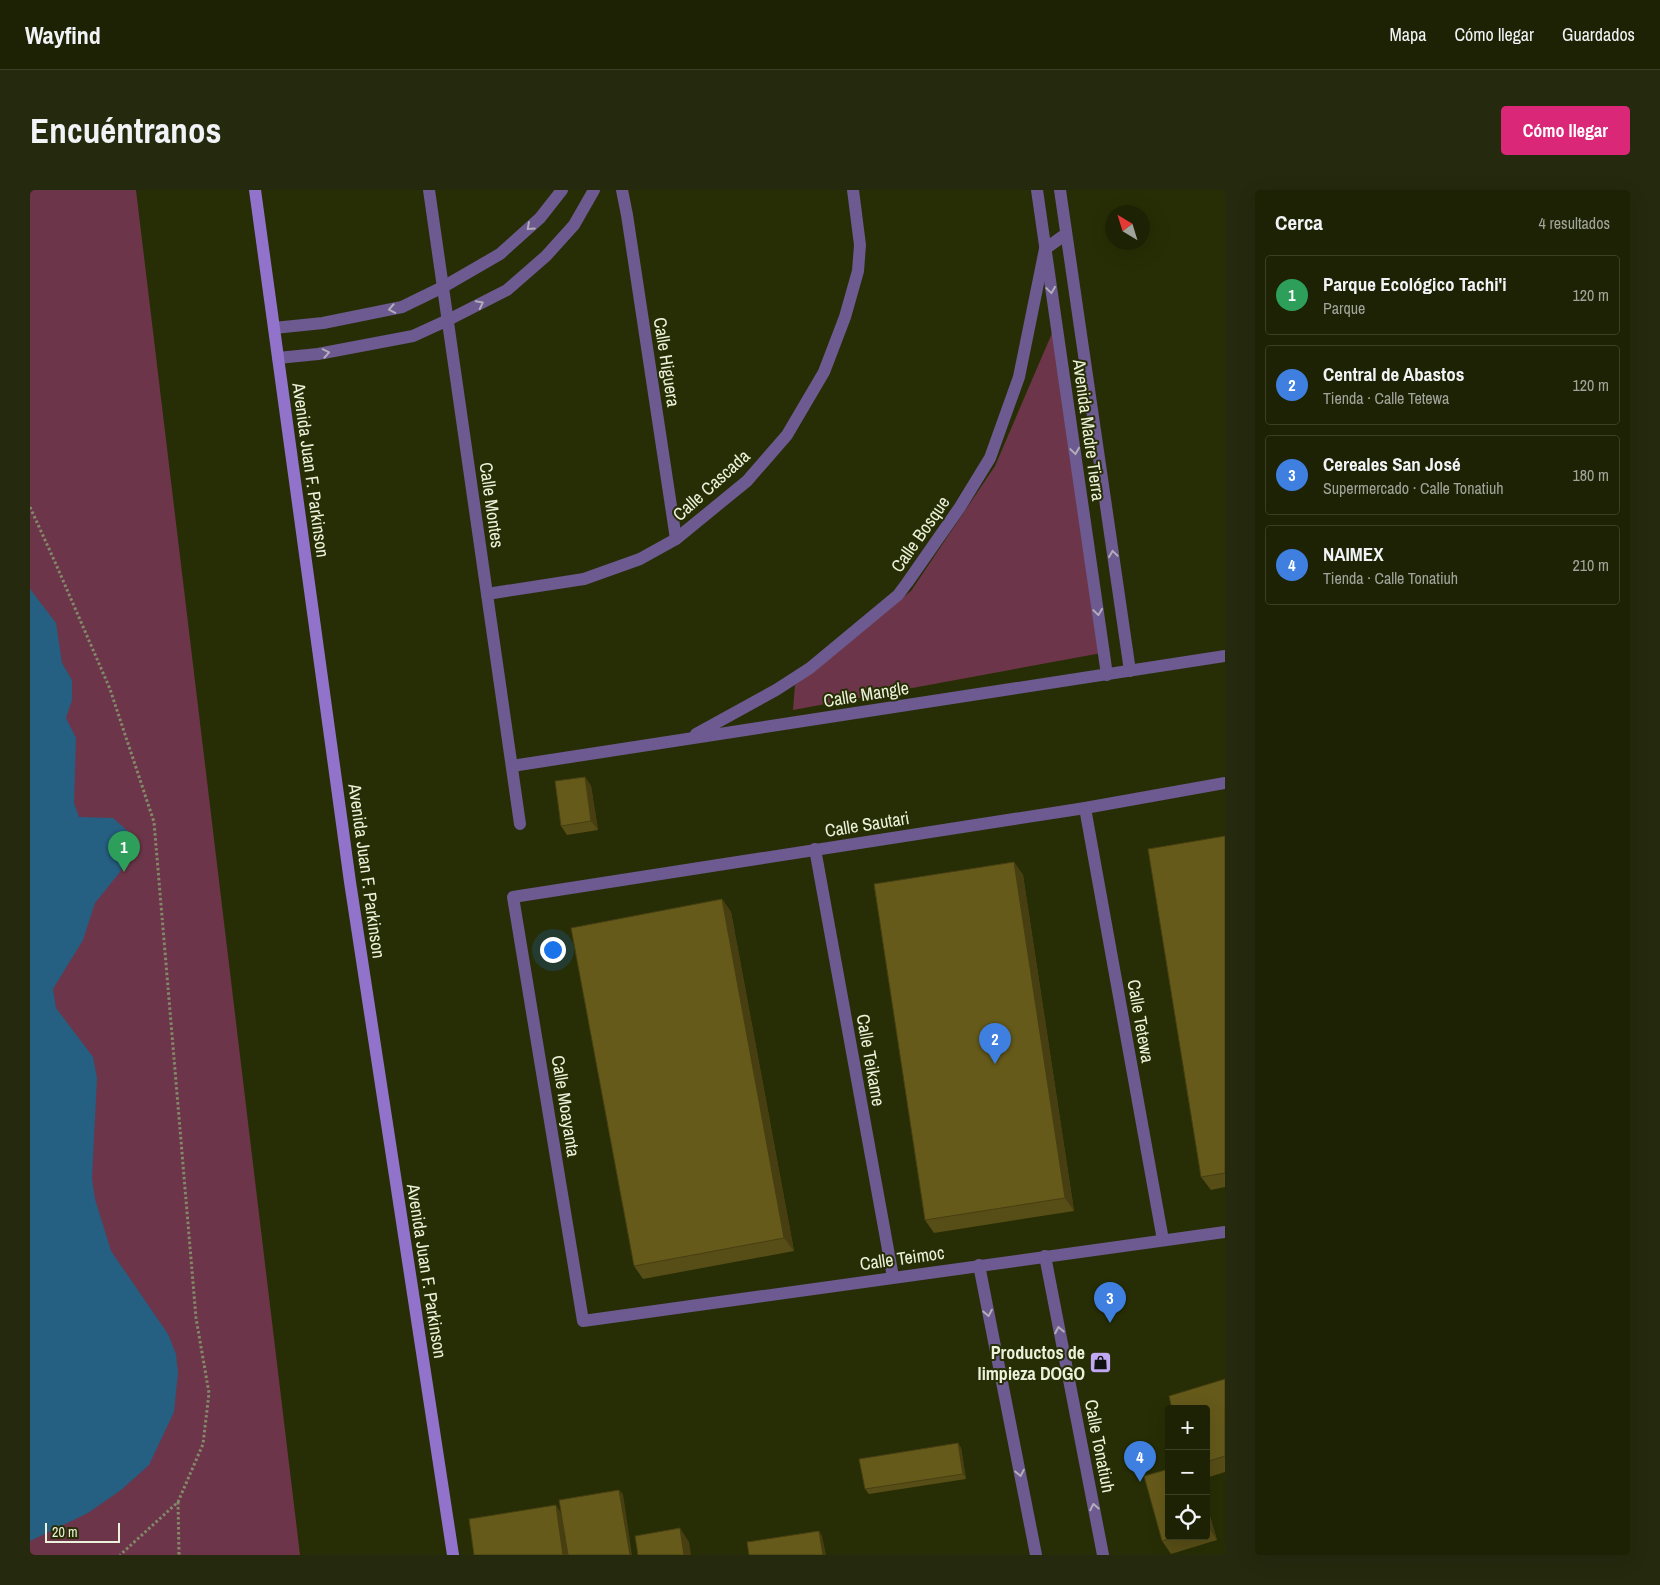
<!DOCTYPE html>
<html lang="es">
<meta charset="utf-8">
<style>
body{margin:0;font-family:"Archivo Narrow",sans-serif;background:#252a0e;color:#f1f3f6}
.controls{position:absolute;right:15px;bottom:15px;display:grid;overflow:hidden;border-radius:5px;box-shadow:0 5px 20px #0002}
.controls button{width:45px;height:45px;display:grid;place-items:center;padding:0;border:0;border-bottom:1px solid #3b3f26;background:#1d2204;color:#f1f3f6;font:25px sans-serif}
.compass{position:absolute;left:1075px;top:15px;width:45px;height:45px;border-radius:50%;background:#1d2204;box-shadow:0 5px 20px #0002;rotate:322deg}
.scale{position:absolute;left:15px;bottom:12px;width:75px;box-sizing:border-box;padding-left:5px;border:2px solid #ebf1da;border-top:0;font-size:14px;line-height:18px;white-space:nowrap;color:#ebf1da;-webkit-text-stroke:4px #272e05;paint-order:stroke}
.you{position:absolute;left:522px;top:759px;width:18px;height:18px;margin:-12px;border:4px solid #fff;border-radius:50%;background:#1a73e8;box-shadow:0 0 0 8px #1a73e833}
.badge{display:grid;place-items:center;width:32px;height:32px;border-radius:50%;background:#db2777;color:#fff;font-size:16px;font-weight:700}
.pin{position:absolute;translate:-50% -41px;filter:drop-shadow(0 1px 2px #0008)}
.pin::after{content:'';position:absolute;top:26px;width:18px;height:15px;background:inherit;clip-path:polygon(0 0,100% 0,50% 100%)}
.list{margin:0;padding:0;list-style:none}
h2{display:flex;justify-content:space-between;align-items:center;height:65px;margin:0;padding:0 20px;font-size:21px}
h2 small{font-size:16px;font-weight:400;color:#a0a49a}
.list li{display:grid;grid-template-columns:32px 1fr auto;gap:15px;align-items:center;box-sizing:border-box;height:80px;margin:0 10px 10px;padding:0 10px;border:1px solid #3b3f26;border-radius:5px}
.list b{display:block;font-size:19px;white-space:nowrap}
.list p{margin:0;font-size:16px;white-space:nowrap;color:#a0a49a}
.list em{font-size:16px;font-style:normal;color:#a0a49a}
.icon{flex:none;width:28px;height:28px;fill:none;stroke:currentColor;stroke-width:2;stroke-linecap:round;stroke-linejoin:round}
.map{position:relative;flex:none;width:1195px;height:1365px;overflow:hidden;border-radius:5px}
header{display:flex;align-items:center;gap:30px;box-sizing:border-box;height:70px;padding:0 25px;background:#1d2204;border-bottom:1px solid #3b3f26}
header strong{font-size:24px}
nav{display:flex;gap:28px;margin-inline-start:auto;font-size:18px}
.intro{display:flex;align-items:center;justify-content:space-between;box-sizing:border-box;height:120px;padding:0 30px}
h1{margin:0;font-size:35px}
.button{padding:12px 22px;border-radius:5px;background:#db2777;color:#fff;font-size:18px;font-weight:700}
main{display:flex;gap:30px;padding:0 30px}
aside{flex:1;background:#1d2204;border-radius:5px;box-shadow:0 5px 20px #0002}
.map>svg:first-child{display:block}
</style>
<header>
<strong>Wayfind</strong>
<nav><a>Mapa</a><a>Cómo llegar</a><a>Guardados</a></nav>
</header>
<div class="intro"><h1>Encuéntranos</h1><a class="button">Cómo llegar</a></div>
<main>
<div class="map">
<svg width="1195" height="1365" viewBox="0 0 1195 1365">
<rect width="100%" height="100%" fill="#272e05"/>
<g fill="#6d3549">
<polygon points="0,0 106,0 270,1365 0,1365"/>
<polygon points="1023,141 1077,462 763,520 765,495 881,401 965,276"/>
</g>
<polygon fill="#255f82" points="0,399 26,433 32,473 42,490 42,510 36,528 46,548 44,613 49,627 83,628 101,644 98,664 90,682 65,713 53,750 23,799 26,818 63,867 67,888 62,988 65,1009 81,1061 138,1144 146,1164 148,1183 144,1222 119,1275 91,1300 58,1323 0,1351"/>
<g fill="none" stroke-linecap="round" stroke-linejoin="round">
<g stroke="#838a69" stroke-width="3" stroke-dasharray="2.5 2.5" stroke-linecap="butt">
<polyline points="0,317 25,372 80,499 124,632 166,1128 179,1203 173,1254 148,1312 90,1365"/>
<polyline points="148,1312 149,1365"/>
</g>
<g stroke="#6c5a91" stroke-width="12">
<polyline points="399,0 490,634"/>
<polyline points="592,0 597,25 646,349"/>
<polyline points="1007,0 1077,485"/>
<polyline points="1030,0 1100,481"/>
<polyline points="244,138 293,133 372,117 413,97 470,64 510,28 532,0"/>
<polyline points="248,168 288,164 383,146 418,130 477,100 516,66 544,35 564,0"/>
<polyline points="457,404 554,389 610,369 646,349 717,291 757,245 794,182 815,127 828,81 830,55 823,0"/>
<polyline points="666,544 746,500 780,478 868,405 877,393 930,317 960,268 989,187 1015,59 1036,44"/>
<polyline points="482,576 1195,466"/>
<polyline points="1195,593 1055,618 483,707 553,1131 1195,1042"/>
<polyline points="1055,618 1133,1050"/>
<polyline points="785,659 863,1087"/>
<polyline points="1015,1066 1073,1365"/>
<polyline points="949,1075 1006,1365"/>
</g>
<polyline stroke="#9273cc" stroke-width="12" points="225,0 320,692 423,1365"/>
</g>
<g fill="#574d16">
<polygon points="555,587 561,596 568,640 537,645 531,636"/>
<polygon points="1195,646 1195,997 1181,1000 1171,987"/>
<polygon points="984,672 993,685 1044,1021 904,1043 895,1030"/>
<polygon points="692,709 701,722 764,1061 613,1089 604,1076"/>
<polygon points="1195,1189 1195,1282 1176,1288 1176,1219"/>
<polygon points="928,1253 931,1258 936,1289 839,1304 835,1299"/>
<polygon points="1176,1313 1187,1350 1141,1364 1132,1351 1139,1346 1176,1346"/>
</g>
<g fill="#473f12">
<polygon points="555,587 561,596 568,640 561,631"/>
<polygon points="984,672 993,685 1044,1021 1035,1008"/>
<polygon points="692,709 701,722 764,1061 754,1048"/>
<polygon points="928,1253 931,1258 936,1289 933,1284"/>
<polygon points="589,1300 593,1304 602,1365 600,1365"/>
<polygon points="1176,1313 1187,1350 1178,1337 1176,1332"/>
<polygon points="526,1315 535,1329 541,1365 533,1365"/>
<polygon points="650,1338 659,1352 661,1365 654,1365"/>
<polygon points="789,1341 792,1346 796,1365 793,1365"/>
</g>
<g fill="#655a1a" stroke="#473f12">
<polygon points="555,587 561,631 531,636 525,591"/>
<polygon points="1195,646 1195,983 1171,987 1118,659"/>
<polygon points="984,672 1035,1008 895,1030 844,694"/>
<polygon points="692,709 754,1048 604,1076 541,738"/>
<polygon points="1195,1189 1195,1266 1176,1272 1176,1219 1142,1219 1139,1206"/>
<polygon points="928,1253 933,1284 835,1299 829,1269"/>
<polygon points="1139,1279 1139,1346 1147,1346 1132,1351 1114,1286"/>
<polygon points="589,1300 600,1365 538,1365 529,1310"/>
<polygon points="526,1315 533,1365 444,1365 439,1329"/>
<polygon points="650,1338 654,1365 608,1365 605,1346"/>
<polygon points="789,1341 793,1365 719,1365 717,1352"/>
</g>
<defs><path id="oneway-chevron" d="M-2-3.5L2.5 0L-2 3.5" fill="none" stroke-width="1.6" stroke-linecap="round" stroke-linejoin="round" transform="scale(1.25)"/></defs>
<g stroke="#b2adb9">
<use href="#oneway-chevron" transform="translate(500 37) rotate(138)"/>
<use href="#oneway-chevron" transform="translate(1021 100) rotate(82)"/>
<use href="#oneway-chevron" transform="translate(450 114) rotate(-27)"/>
<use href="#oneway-chevron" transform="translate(362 119) rotate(169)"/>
<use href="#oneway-chevron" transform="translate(296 163) rotate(-11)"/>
<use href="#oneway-chevron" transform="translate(1045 261) rotate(82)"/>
<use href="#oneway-chevron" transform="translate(1083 364) rotate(-98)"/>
<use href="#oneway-chevron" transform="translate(1068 422) rotate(82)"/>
<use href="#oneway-chevron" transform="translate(958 1123) rotate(79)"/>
<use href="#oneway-chevron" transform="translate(1029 1140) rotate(-101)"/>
<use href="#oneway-chevron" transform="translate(990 1283) rotate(79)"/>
<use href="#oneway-chevron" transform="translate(1064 1317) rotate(-101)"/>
</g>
<defs>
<symbol id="shop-square" viewBox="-11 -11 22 22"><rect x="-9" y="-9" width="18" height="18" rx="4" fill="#c0a8f3" stroke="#272e05"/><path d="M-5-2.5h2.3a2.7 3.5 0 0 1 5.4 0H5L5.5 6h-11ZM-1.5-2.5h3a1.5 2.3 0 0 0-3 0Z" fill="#111"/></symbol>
</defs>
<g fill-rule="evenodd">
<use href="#shop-square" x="1058" y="1160" width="25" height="25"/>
</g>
<g text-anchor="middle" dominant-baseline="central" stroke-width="4" stroke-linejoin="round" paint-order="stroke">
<g font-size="18" fill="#ebf1da" stroke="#272e05">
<text transform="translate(637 172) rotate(81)">Calle Higuera</text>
<text transform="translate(1059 240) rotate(82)">Avenida Madre Tierra</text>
<text transform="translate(281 280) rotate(82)">Avenida Juan F. Parkinson</text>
<text transform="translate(681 295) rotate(-42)">Calle Cascada</text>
<text transform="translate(462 315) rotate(82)">Calle Montes</text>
<text transform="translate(890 344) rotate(-55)">Calle Bosque</text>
<text transform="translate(836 504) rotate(-9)">Calle Mangle</text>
<text transform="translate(837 634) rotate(-9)">Calle Sautari</text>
<text transform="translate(337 681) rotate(82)">Avenida Juan F. Parkinson</text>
<text transform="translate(1111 831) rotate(80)">Calle Tetewa</text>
<text transform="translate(841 870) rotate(80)">Calle Teikame</text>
<text transform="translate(536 916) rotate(81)">Calle Moayanta</text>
<text transform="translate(872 1068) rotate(-8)">Calle Teimoc</text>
<text transform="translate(397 1081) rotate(81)">Avenida Juan F. Parkinson</text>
<text transform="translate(1070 1256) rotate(79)">Calle Tonatiuh</text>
</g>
<g font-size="18" font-weight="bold" fill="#ebf1da" stroke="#272e05" text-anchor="end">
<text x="1055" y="1162">Productos de<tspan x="1055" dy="21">limpieza DOGO</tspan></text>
</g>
</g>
</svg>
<div class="controls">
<button>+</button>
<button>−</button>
<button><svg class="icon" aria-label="locate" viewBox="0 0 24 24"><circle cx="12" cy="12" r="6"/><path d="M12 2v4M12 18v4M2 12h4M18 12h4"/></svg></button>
</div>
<svg class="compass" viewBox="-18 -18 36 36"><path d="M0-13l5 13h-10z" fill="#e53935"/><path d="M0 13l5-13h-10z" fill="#a0a49a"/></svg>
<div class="scale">20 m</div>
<div class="you"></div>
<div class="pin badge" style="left:94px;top:682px;background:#2e9e5b">1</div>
<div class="pin badge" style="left:965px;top:874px;background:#3f7fe0">2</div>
<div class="pin badge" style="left:1080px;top:1133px;background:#3f7fe0">3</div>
<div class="pin badge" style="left:1110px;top:1292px;background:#3f7fe0">4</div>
</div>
<aside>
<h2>Cerca<small>4 resultados</small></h2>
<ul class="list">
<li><span class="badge" style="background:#2e9e5b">1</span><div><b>Parque Ecológico Tachi'i</b><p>Parque</p></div><em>120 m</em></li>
<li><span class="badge" style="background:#3f7fe0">2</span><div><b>Central de Abastos</b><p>Tienda · Calle Tetewa</p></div><em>120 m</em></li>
<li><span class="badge" style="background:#3f7fe0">3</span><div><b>Cereales San José</b><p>Supermercado · Calle Tonatiuh</p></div><em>180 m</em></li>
<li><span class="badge" style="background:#3f7fe0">4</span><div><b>NAIMEX</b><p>Tienda · Calle Tonatiuh</p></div><em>210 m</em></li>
</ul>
</aside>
</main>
